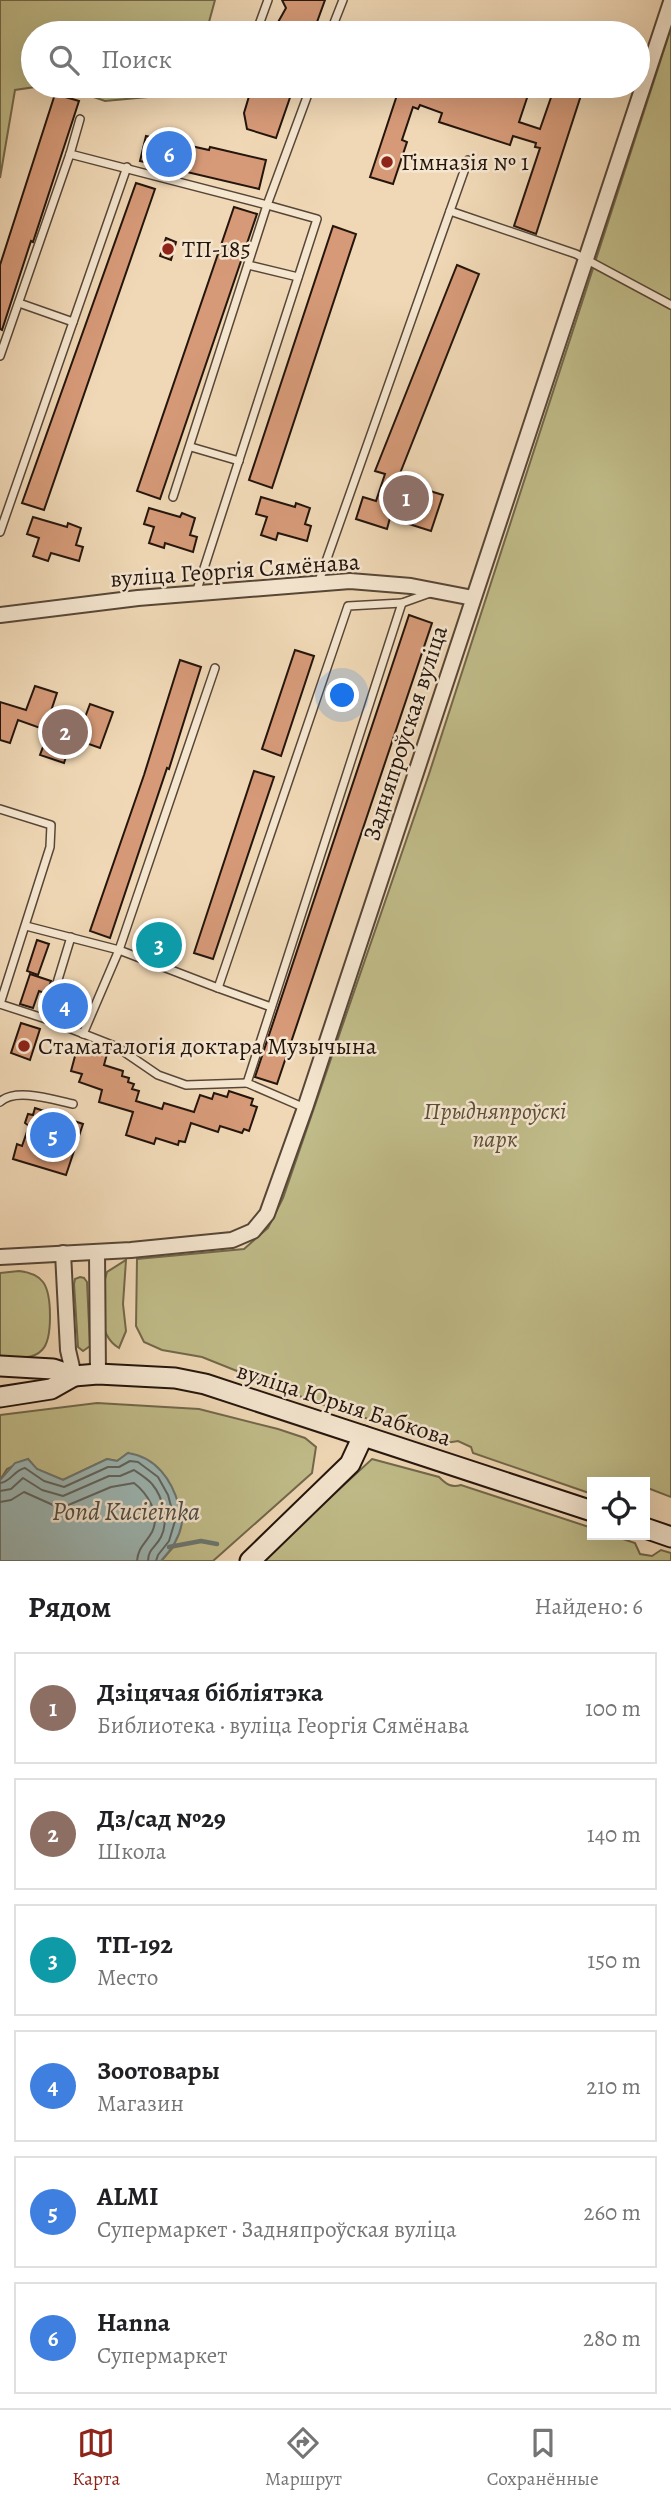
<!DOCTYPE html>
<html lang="ru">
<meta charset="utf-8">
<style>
body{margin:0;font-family:Alegreya,serif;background:#f2f2f2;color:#202124}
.controls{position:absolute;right:21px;bottom:21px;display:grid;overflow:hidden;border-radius:0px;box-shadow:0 7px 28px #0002}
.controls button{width:63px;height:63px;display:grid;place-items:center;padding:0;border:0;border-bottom:2px solid #e0e0e0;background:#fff;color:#202124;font:35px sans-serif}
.you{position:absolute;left:343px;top:696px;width:24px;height:24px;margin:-18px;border:5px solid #fff;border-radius:50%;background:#1a73e8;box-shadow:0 0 0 10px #1a73e833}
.badge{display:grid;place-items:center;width:46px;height:46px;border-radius:50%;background:#8f2418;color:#fff;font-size:23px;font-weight:700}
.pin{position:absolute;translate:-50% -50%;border:4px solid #fff;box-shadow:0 2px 7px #0006}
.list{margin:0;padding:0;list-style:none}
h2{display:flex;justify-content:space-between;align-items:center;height:91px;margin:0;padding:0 28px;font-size:30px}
h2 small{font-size:23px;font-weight:400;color:#757577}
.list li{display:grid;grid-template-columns:46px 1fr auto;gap:21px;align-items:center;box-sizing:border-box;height:112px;margin:0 14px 14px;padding:0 14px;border:2px solid #e0e0e0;border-radius:0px}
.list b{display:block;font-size:26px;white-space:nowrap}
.list p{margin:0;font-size:23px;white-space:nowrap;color:#757577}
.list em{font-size:23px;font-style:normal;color:#757577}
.icon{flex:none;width:38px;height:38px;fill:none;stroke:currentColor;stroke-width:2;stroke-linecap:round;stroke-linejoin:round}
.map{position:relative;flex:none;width:671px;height:1561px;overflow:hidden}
.search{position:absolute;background:#fff;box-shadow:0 7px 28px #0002;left:21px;right:21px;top:21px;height:77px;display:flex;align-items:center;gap:18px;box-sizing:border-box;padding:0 24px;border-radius:38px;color:#757577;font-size:26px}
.sheet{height:847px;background:#fff}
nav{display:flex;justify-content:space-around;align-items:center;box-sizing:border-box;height:98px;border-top:2px solid #e0e0e0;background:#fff;font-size:19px;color:#757577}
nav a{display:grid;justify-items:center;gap:4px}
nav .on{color:#8f2418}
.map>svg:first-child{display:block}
</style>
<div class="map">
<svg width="671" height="1561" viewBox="0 0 671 1561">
<rect width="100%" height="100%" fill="#f0d8b6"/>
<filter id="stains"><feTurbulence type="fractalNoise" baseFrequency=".00286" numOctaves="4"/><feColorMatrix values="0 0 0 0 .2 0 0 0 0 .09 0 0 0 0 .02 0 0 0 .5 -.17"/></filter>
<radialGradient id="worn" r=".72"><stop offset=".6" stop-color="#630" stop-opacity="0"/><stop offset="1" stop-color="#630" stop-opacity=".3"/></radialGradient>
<g fill="#c0bc89" stroke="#72684b" stroke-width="2">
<polygon points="0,0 215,0 206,33 33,33 33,86 42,86 15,90 0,178"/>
<polygon points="671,28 671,1497 645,1487 645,1482 623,1480 621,1482 592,1482 592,1494 473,1453 471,1447 458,1441 446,1443 317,1403 202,1357 162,1350 144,1342 136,1326 137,1259 244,1249 268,1228 283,1198 429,774"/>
<polygon points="62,86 177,86 148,97 105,101"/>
<path d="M126,1260l-3,44 3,27 -7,17c-24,-14 -19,-53 -12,-76z"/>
<path d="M19,1271c9,1 18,3 24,11 9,12 10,57 -1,68 -10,11 -29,7 -42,6v-83z"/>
<polygon points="80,1277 84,1278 87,1282 90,1346 83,1351 78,1347 74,1284 75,1279"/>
<polygon points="97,1403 199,1409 278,1429 305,1438 316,1447 312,1473 213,1561 161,1561 175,1545 128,1453 117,1461 107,1459 63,1480 36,1469 28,1459 7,1469 0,1480 0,1415"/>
<path d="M372,1459l67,18c7,7 12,11 22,8l131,43v7h19l24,8 5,11 12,2 9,-6 10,3v8h-410z"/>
</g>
<path fill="#9db8b6" stroke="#6d7772" stroke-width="2" d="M128,1453c28,4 44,27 51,53 1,5 4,11 3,16 -2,16 -11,28 -21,39h-161v-81l15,-17 13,-4 9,10 26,11 44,-21 10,2z"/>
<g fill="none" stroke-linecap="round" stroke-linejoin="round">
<g stroke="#606662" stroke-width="2">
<path d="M0,1483c11,-1 14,-13 25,-15l19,13 20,6 44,-20h11l11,-6 8,1 20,15 10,18 7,26 -6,20 -11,14 -2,6"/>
<path d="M0,1491l11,-2 12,-11 19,12 21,6 46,-20h11l14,-6c6,4 14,9 18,14 11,13 17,37 9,53 -5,10 -13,12 -13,24"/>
<path d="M0,1502l11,-2 13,-8 29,13 13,1 45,-19 23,-4c13,10 27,31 18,49 -6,11 -14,15 -15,29"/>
</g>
<polyline stroke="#6d7772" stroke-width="4.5" points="169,1547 201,1541 217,1544"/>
</g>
<g fill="#d69a78" stroke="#24150d" stroke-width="2">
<polygon points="282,0 325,0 313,33 272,33 286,8"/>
<polygon points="255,86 294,86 276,138 247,129 244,113 250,93"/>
<polygon points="400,86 427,86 426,89 448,96 452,86 504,86 516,90 519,86 530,89 519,122 540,129 555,86 584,86 536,234 514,226 540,148 535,147 536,143 513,136 510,145 439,122 442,113 420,105 418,109 413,107 402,140 407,142 393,184 370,177"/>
<polygon points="55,94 79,101 33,242 31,241 2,330 0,329 0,265"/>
<polygon points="146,136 209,150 210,147 266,160 259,189 140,161"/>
<polygon points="136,183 155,189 44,510 22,503"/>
<polygon points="234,207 257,214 160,499 137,491"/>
<polygon points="333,226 356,234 272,488 249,480"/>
<polygon points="166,238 176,242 171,260 160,256"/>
<polygon points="457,265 479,274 397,481 443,495 431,531 390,518 387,529 356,519 363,497 376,501 385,474 375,471"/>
<polygon points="261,497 295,507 296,503 310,508 305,524 311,526 307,541 278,533 276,540 261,535 267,517 256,514"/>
<polygon points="149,508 180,517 182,513 195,518 190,535 197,537 193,552 165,543 164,548 149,543 154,527 144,524"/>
<polygon points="33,517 67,527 68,523 81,528 76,545 83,547 79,561 51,553 48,561 33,556 39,538 27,534"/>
<polygon points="409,615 432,623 277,1084 255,1077"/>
<polygon points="295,650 314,656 281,756 262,749"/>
<polygon points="180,660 201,667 169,769 167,768 110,938 90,931 144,775"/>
<polygon points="35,686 57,693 49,717 81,728 90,704 113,712 100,748 72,738 64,763 40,755 49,731 18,720 10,743 0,740 0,702 26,710"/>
<polygon points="254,771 274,777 213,959 194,953"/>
<polygon points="152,938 169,943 166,953 149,948"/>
<polygon points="37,940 49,944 38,975 27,971"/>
<polygon points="30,974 51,981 47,994 39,991 33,1008 20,1004"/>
<polygon points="63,985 75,987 70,1002 59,998"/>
<polygon points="21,1023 40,1029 30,1060 11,1053"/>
<polygon points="78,1045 107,1054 104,1065 123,1071 122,1076 129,1078 128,1082 134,1084 132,1089 139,1091 136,1101 162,1109 164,1103 194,1112 200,1095 212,1099 214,1093 227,1097 229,1091 253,1099 251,1105 257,1107 249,1131 244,1129 242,1133 220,1126 218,1132 191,1123 185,1142 179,1141 178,1145 156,1138 154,1144 126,1135 133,1112 99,1102 102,1090 79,1082 82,1074 71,1071"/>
<polygon points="35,1108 83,1124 66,1175 13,1159 17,1144 22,1146 29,1126 25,1123 28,1114 33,1115"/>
</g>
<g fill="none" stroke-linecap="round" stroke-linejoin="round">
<defs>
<g id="service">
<polyline points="256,33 268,0"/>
<polyline points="330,33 343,0"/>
<polyline points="70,154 80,119"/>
<polyline points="450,211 576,254 671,305"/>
<polyline points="248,265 298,277"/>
<polyline points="19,303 73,322"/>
<polyline points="0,356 70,154 267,205 311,86"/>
<polyline points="191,447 239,461"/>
<polyline points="173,497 267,205 317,219 196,593"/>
<polyline points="0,532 127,167"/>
<polyline points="318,584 468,160"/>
<polyline points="0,809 51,825 50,847 0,1004"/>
<polyline points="26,926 119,950 218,988 348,606 402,603"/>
<polyline points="218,988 271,1007"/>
<polyline points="0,1004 46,1019 71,937"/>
<polyline points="46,1019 117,1047 158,1075 186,1085 247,1083"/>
<polyline points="83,1034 119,950 215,668"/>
<path d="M0,1102c15,-15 54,-2 73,2"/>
<polyline points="305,1108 247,1083 402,603 430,593"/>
</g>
<g id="minor">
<polyline points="0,615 138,598 350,581 411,586 473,598"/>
<polyline points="97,1252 98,1374"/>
<polyline points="63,1253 68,1350 74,1376"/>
<polyline points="0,1257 131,1250 232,1240 253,1231 267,1214 305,1108 671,2"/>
</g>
<g id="secondary">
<polyline points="0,1366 53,1369 74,1376 98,1374 175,1378 205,1384 592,1511"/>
<polyline points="0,1397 51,1389 74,1376"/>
<polyline points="645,1528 671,1537"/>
<polyline points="250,1561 350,1464 363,1436"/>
</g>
</defs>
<use href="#service" stroke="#574637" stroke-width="10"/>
<use href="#minor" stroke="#574637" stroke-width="18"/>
<use href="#secondary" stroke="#24150d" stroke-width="23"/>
<use href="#service" stroke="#f5e6d0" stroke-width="7"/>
<use href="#minor" stroke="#f5e6d0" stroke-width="14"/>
<use href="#secondary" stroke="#f5e6d0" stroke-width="19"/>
</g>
<g fill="#8f2418" stroke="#f5e6d0" stroke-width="2.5">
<circle cx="387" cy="162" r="7"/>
<circle cx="168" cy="249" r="7"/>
<circle cx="24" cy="1046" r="7"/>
</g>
<g text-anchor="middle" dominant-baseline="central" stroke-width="5" stroke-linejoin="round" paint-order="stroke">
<g font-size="24" fill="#24150d" stroke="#f5e6d0" text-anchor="start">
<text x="401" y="162">Гімназія № 1</text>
<text x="182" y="249">ТП-185</text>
<text x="38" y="1046">Стаматалогія доктара Музычына</text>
</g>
<g font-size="24" fill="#24150d" stroke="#f5e6d0">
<text transform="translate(235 570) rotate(-4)">вуліца Георгія Сямёнава</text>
<text transform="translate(405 733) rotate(-72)">Задняпроўская вуліца</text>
<text transform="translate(344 1404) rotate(18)">вуліца Юрыя Бабкова</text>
</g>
<g font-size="24" font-style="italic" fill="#5b4f38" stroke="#f5e6d0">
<text x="495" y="1111">Прыдняпроўскі<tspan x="495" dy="28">парк</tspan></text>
</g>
<g font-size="26" font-style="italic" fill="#4e4e48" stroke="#f5e6d0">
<text x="126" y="1511">Pond Kucieinka</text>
</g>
</g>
<rect width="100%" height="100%" filter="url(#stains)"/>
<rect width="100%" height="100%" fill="url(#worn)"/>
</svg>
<div class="controls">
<button><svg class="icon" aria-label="locate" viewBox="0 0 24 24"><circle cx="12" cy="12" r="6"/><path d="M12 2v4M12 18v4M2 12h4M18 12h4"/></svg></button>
</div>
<div class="you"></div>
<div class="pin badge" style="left:406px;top:498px;background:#8d6e63">1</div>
<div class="pin badge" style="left:65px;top:732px;background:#8d6e63">2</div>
<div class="pin badge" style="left:159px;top:945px;background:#0f9aa8">3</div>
<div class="pin badge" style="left:65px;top:1006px;background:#3f7fe0">4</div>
<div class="pin badge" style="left:53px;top:1135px;background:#3f7fe0">5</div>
<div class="pin badge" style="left:169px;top:154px;background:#3f7fe0">6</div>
<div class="search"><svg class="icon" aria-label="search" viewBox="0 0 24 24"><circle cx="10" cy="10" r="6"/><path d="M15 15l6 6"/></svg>Поиск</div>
</div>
<section class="sheet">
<h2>Рядом<small>Найдено: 6</small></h2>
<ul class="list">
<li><span class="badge" style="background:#8d6e63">1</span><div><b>Дзіцячая бібліятэка</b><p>Библиотека · вуліца Георгія Сямёнава</p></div><em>100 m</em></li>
<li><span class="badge" style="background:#8d6e63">2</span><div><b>Дз/сад №29</b><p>Школа</p></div><em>140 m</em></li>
<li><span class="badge" style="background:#0f9aa8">3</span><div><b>ТП-192</b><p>Место</p></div><em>150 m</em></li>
<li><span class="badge" style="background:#3f7fe0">4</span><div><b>Зоотовары</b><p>Магазин</p></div><em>210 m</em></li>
<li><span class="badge" style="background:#3f7fe0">5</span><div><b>ALMI</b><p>Супермаркет · Задняпроўская вуліца</p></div><em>260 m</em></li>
<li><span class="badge" style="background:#3f7fe0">6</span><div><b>Hanna</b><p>Супермаркет</p></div><em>280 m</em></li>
</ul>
</section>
<nav>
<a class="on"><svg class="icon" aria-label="map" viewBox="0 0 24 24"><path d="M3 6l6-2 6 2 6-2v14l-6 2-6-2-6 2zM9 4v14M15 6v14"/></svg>Карта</a>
<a><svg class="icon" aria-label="directions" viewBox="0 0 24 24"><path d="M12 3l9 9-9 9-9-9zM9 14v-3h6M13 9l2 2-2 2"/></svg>Маршрут</a>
<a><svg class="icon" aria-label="saved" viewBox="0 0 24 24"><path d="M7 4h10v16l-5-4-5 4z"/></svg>Сохранённые</a>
</nav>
